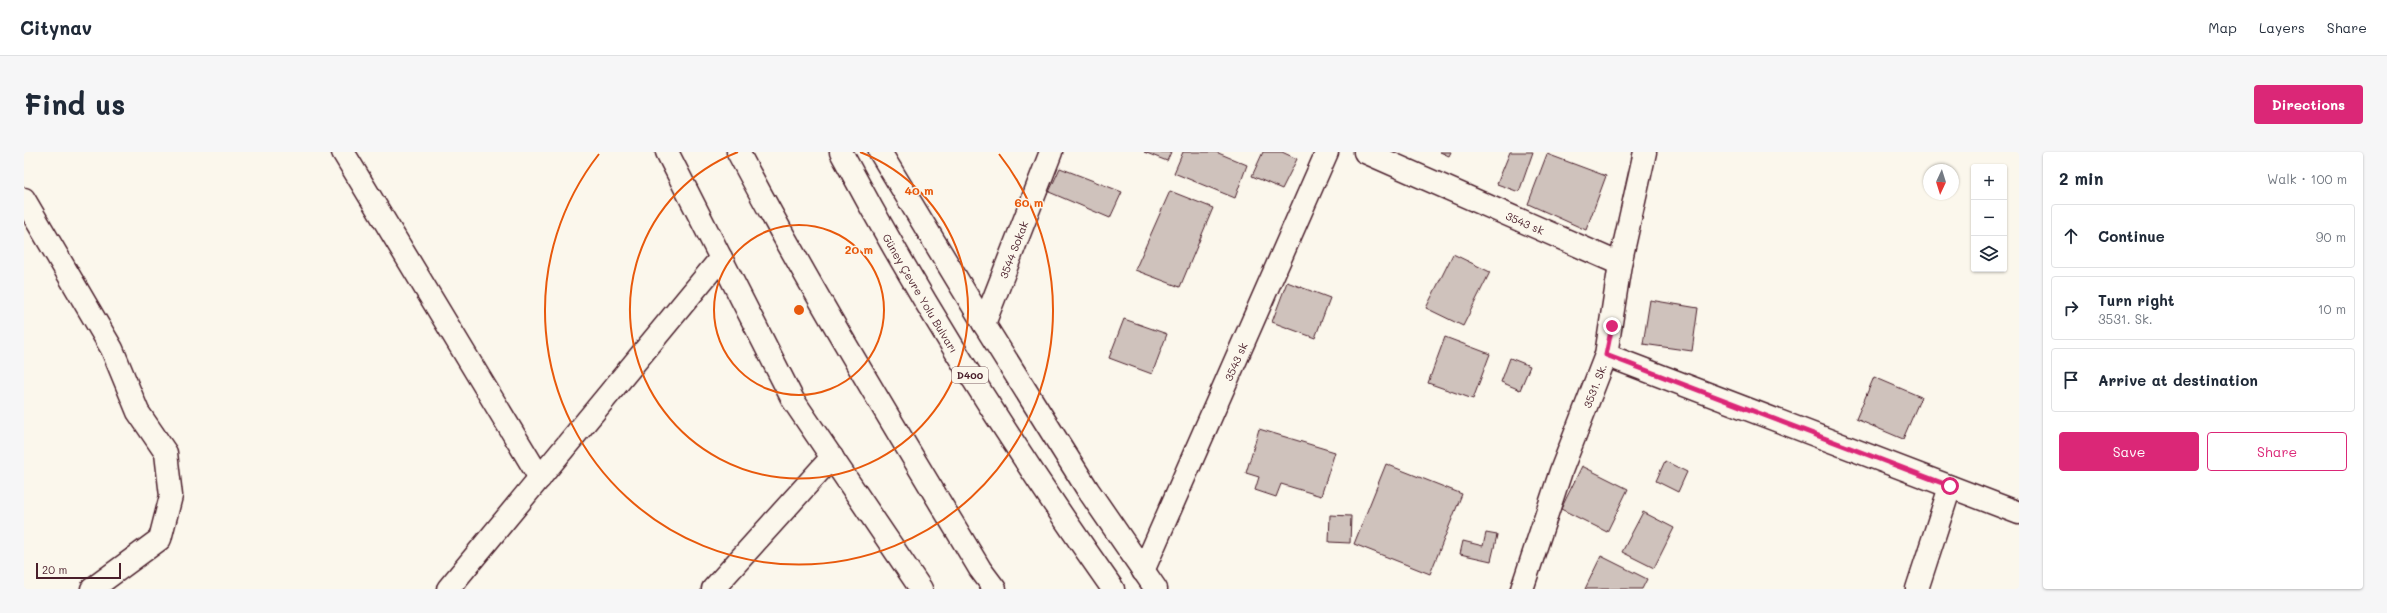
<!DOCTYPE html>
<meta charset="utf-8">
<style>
body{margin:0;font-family:Mali,sans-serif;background:#f6f6f7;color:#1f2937}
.controls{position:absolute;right:12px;top:12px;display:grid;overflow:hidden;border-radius:4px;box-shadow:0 1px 3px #0004}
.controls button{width:36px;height:36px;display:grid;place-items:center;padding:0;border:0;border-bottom:1px solid #e0e1e3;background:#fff;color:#1f2937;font:20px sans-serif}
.compass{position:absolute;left:1899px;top:12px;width:36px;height:36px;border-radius:50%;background:#fff;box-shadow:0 1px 3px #0004;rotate:184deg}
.scale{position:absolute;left:12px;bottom:10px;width:85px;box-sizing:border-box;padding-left:4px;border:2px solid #4a1f2b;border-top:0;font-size:11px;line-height:14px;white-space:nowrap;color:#4a1f2b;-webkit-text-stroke:3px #fbf7ec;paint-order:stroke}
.stop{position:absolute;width:12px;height:12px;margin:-9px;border:3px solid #db2777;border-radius:50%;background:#fff}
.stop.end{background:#db2777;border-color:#fff;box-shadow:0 1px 4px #0008}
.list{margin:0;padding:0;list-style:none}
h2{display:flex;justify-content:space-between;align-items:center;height:52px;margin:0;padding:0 16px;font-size:17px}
h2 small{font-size:13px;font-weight:400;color:#747a83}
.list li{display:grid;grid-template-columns:26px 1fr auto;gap:12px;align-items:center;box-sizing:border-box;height:64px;margin:0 8px 8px;padding:0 8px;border:1px solid #e0e1e3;border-radius:4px}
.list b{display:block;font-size:15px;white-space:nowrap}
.list p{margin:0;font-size:13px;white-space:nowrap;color:#747a83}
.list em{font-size:13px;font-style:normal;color:#747a83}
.actions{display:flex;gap:8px;padding:12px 16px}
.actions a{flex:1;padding:9px 0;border:1px solid #db2777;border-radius:4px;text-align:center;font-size:14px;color:#db2777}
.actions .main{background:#db2777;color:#fff}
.icon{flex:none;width:22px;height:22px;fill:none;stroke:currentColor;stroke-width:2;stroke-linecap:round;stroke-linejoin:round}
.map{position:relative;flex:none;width:1995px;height:437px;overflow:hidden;border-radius:4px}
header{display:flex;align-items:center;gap:24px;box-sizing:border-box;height:56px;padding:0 20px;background:#fff;border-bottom:1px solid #e0e1e3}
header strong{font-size:19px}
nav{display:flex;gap:22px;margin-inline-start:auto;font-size:14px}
.intro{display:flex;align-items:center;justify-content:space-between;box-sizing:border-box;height:96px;padding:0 24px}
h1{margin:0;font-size:28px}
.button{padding:10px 18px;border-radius:4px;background:#db2777;color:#fff;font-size:14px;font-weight:700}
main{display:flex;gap:24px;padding:0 24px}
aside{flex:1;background:#fff;border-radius:4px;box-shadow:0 1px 3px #0004}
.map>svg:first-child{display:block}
</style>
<header>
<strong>Citynav</strong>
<nav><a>Map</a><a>Layers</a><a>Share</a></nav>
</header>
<div class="intro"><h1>Find us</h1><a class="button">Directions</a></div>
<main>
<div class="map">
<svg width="1995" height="437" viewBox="0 0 1995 437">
<rect width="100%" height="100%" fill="#fbf7ec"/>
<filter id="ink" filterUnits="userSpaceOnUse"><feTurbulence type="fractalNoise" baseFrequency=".025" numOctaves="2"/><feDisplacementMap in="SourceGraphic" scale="8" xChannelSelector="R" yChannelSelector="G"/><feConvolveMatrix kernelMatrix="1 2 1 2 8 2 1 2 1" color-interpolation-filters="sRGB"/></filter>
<g filter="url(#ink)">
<g fill="#cfc2bc" stroke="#4a1f2b">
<polygon points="1120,0 1147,0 1143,9"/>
<polygon points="1159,0 1192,0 1223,13 1211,46 1150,21"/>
<polygon points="1239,0 1258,0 1273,7 1258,37 1228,24"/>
<polygon points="1416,0 1427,0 1425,4"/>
<polygon points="1486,0 1509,0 1495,40 1473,32"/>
<polygon points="1523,2 1582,24 1562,78 1504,52"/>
<polygon points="1036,16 1098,40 1086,66 1025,40"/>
<polygon points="1146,39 1189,56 1156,135 1111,118"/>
<polygon points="1429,102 1466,120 1439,174 1402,156"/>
<polygon points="1263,130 1306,146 1291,186 1248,170"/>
<polygon points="1626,148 1674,156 1668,199 1619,192"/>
<polygon points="1100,167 1143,182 1128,222 1085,206"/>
<polygon points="1421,185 1466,202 1449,247 1404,231"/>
<polygon points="1486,206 1506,214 1496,238 1477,230"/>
<polygon points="1850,225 1897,245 1879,287 1832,267"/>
<polygon points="1235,277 1311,300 1297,344 1257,332 1252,345 1231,338 1235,325 1222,321"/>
<polygon points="1641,309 1663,320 1654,340 1632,329"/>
<polygon points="1362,312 1438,342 1406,422 1330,392"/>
<polygon points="1558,314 1604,337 1583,380 1537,357"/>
<polygon points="1619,360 1650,376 1630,416 1598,400"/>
<polygon points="1306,363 1327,364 1326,391 1305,390"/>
<polygon points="1462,381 1473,383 1467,409 1436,402 1439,389 1459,394"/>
<polygon points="1577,404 1623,427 1618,437 1561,437"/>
</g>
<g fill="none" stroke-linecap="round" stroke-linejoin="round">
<defs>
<g id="minor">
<polyline points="319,0 516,326"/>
<polyline points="643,0 769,248 897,437"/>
<polyline points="856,0 960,172 1064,338 1132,437"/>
<path id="s1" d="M1341,0l255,112"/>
<polyline points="0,47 88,197 114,260 142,301 147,344 136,387 68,437"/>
<path id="s2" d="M960,172l67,-172"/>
<polyline points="1582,203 1995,361"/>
<path id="s3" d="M1119,419l184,-419"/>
<polyline points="424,437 697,106"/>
<polyline points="689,437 808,305"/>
<path id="s4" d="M1498,437l39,-118 45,-116 14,-91 25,-112"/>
<polyline points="1893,437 1926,335"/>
</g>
<g id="highway">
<path d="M714,0c75,142 159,279 242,417l15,20"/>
<path id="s5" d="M817,0c81,152 173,297 272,437"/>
</g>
</defs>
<use href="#minor" stroke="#4a1f2b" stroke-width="25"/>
<use href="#highway" stroke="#4a1f2b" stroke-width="25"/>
<use href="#minor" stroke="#fbf7ec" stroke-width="22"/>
<use href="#highway" stroke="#fbf7ec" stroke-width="22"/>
</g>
</g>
<g fill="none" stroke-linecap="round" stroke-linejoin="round" filter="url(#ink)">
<polyline stroke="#db2777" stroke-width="5" points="1588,174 1582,203 1926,334"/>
</g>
<g fill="none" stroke="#e8590c" stroke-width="2">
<circle cx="775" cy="158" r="85"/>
<path d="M836 0A169 169 0 1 1 714 0"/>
<path d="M975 2A254 254 0 1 1 575 2"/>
</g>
<g text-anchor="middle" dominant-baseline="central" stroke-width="3" stroke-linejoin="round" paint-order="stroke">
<rect fill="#fbf7ec" stroke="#7f6065" stroke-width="1" x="928" y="215" width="36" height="16" rx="3"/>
<g font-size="10" font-weight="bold" fill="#4a1f2b">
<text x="946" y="223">D400</text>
</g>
<g font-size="11" fill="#4a1f2b" stroke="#fbf7ec">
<text stroke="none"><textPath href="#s1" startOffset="175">3543 sk</textPath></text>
<text stroke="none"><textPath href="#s2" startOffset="80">3544 Sokak</textPath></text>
<text stroke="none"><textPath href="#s5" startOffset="162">Güney Çevre Yolu Bulvarı</textPath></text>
<text stroke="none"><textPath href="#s3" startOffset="229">3543 sk</textPath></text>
<text stroke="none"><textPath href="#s4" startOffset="216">3531. Sk.</textPath></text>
</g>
</g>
<circle cx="775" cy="158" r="6" fill="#e8590c" stroke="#fbf7ec" stroke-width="2"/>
<g font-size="12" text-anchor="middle" font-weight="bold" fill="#e8590c" stroke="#fbf7ec" stroke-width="3" stroke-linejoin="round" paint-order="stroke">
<text x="895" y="43">40 m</text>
<text x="1005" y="55">60 m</text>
<text x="835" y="102">20 m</text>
</g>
</svg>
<div class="controls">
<button>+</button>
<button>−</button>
<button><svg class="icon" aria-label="layers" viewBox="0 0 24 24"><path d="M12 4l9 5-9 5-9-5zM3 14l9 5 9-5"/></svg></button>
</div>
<svg class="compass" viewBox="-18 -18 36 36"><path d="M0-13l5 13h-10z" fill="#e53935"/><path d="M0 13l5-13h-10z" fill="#747a83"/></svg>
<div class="scale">20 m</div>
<div class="stop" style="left:1926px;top:334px"></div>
<div class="stop end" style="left:1588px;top:174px"></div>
</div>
<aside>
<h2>2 min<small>Walk · 100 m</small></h2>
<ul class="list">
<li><svg class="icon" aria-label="ahead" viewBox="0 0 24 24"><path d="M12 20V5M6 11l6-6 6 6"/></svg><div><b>Continue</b></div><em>90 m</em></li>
<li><svg class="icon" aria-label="right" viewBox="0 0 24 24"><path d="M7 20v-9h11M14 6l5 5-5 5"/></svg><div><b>Turn right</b><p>3531. Sk.</p></div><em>10 m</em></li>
<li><svg class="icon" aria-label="arrive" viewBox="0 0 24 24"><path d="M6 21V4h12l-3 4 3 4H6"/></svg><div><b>Arrive at destination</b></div></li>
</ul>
<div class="actions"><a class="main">Save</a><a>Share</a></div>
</aside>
</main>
